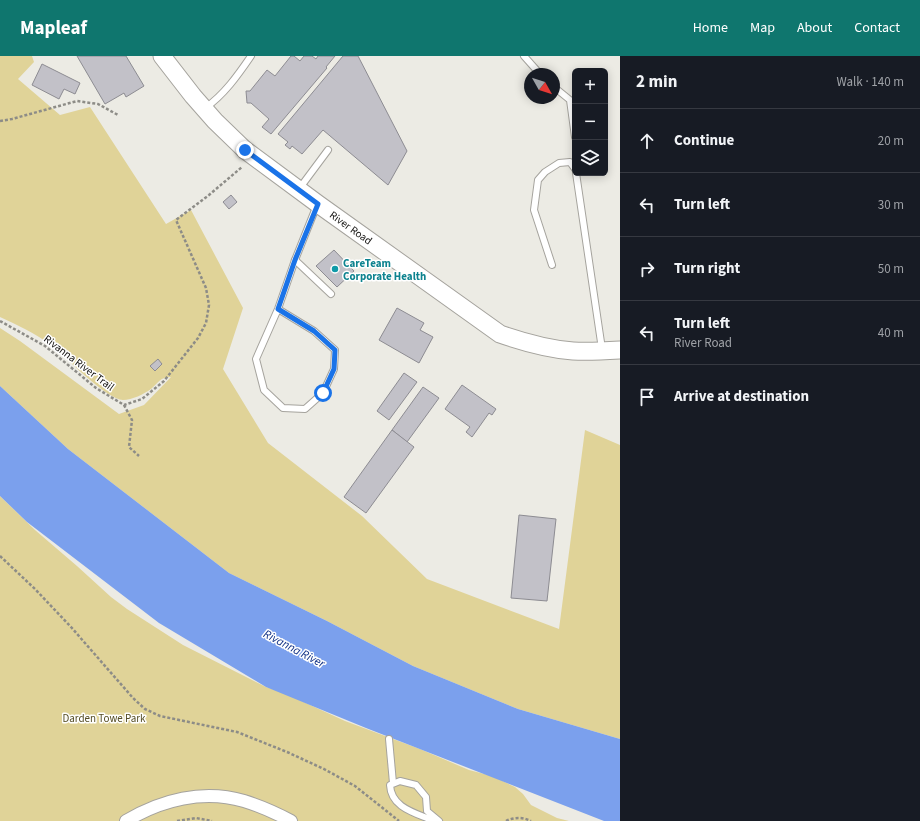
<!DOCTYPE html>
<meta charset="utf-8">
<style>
body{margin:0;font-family:"Source Sans 3",sans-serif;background:#242831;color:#f1f3f6}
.controls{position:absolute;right:12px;top:12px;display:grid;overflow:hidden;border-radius:6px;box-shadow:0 2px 10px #0003}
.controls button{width:36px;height:36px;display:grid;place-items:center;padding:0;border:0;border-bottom:1px solid #363941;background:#171b24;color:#f1f3f6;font:20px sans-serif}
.compass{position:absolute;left:524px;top:12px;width:36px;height:36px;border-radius:50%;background:#171b24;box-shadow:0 2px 10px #0003;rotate:129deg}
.stop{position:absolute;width:12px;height:12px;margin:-9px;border:3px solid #1a73e8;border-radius:50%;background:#fff}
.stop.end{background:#1a73e8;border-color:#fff;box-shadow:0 1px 4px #0008}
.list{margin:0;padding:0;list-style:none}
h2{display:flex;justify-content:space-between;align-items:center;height:52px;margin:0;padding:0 16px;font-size:17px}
h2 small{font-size:13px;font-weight:400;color:#9ea1a6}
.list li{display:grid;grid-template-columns:26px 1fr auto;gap:12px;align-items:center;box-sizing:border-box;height:64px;padding:0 16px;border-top:1px solid #363941}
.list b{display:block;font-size:15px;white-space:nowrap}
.list p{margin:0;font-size:13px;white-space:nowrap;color:#9ea1a6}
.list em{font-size:13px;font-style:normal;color:#9ea1a6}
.icon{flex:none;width:22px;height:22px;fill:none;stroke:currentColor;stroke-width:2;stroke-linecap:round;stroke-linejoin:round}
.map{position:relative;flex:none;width:620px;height:765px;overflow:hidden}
header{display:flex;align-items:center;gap:24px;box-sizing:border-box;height:56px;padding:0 20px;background:#0f766e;color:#fff}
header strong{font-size:19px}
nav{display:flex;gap:22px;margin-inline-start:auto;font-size:14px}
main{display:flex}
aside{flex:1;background:#171b24}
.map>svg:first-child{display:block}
</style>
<header>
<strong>Mapleaf</strong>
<nav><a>Home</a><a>Map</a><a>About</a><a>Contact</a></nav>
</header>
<main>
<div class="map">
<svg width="620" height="765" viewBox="0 0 620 765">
<rect width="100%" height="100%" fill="#ecebe4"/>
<g fill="#e0d398">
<path d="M0,0h32l2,6 -16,17 42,36 30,-8 76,117 25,-14 52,98 -20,61 45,74 94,73 65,63 132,50 26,-199 35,15v294l-102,-30 -105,-43 -86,-45 -98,-48 -161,-124 -68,-63v-58l20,13 99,73 25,-9 27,-28c-11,0 -12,5 -20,12 -7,5 -19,11 -28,11 -16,0 -58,-44 -72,-55 -16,-12 -34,-20 -51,-28z"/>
<polygon points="0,440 35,474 77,510 111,541 127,553 183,589 266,631 282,636 345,665 420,693 469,714 492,720 515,731 523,738 531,749 557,762 569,765 0,765"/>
</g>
<polygon fill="#7ba0ed" points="0,330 68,393 229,517 327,565 413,610 518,653 620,683 620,765 604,765 366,672 266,631 159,567 27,466 0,440"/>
<g fill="#c2c1c8" stroke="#8d8c92">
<polygon points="77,0 126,0 144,30 126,41 124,37 105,48"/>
<polygon points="291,0 294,0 300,5 304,0 312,0 316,3 318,0 335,0 326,11 327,12 271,78 262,71 269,63 251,47 247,47 246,35 250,35 267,14 275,20"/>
<polygon points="343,0 358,0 407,95 388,129 323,74 302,98 292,90 290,93 285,89 288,86 278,78"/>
<polygon points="42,8 80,27 75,38 64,33 59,43 32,29"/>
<polygon points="231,139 237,146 229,153 223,146"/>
<polygon points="334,194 354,215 337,231 316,210"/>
<polygon points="397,252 424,267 420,274 433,281 419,307 379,284"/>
<polygon points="158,303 162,308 155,315 150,310"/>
<polygon points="404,317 417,326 389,364 377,355"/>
<polygon points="462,329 496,353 492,359 489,357 472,381 466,376 470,371 445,353"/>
<polygon points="423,331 439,342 407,386 392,374"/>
<polygon points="392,374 414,391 366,457 344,441"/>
<polygon points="519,459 556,463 547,545 511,542"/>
</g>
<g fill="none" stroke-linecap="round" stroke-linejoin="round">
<defs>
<g id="lane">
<polyline points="524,0 540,18"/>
<polyline points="554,31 570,44 575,81"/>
<path d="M205,52c19,-13 33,-33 46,-52"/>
<polyline points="576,117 602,293"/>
<polyline points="299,133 328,94"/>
<polyline points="295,204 331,238"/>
<polyline points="552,209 534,154 538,124 545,116 559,107 570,106 575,113"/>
<polyline points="278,253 314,275 335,294 334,313 323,337 305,353 283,352 264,334 256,303 278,253 295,204 317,149"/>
<polyline points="389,683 393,727"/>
<path d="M434,765c-18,-8 -43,-13 -44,-36l10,-4 16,4 10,12 1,14 12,10"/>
</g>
<path id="street" d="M126,765c35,-21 77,-32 118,-20 16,5 32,12 47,20"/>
<g id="secondary">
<path id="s1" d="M162,0l31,40 22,25 30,29 73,54 182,130c23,8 47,15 73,17 15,1 31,0 47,-1"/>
</g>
</defs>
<use href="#lane" stroke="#a5a39d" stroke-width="8"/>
<use href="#street" stroke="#a5a39d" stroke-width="14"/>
<use href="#secondary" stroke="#a5a39d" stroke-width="19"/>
<g stroke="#8d8c87" stroke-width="2.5" stroke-dasharray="3 2" stroke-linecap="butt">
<polyline points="0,65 12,63 77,45 98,48 118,59"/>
<polyline points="0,265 45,290 96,332 124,349 142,343 164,325 198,282 206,267 209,249 206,232 176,164 209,139 242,111"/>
<polyline points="124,349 132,364 129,391 139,400"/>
<polyline points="0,500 35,533 71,571 133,642 145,653 160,660 237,676 287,696 324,713 355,730 399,765"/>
<polyline points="177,765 196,762 212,765"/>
<path d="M506,765c8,-4 17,-4 25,0"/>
</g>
<use href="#lane" stroke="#fff" stroke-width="6"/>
<use href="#street" stroke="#fff" stroke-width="12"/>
<use href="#secondary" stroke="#fff" stroke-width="17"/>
</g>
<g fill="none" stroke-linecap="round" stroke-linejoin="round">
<polyline stroke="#1a73e8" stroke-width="5" points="245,94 318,148 295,204 278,253 314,275 335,294 334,313 323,337"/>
</g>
<circle fill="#0f9aa8" stroke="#fff" stroke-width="1.5" cx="335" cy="213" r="4"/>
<g text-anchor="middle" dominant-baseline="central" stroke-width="3" stroke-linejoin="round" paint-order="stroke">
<g font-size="11" fill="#12110f" stroke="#fff">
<text stroke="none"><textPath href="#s1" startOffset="257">River Road</textPath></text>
<text transform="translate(79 307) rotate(37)">Rivanna River Trail</text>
</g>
<g font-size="11" font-weight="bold" fill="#0d838f" stroke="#fff" text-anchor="start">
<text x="343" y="207">CareTeam<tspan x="343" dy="13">Corporate Health</tspan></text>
</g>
<g font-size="11" fill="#544c23" stroke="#fff">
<text x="104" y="662">Darden Towe Park</text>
</g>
<g font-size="12" font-style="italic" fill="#0a2b82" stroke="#fff">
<text transform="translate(294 593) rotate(28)">Rivanna River</text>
</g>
</g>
</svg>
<div class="controls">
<button>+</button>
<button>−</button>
<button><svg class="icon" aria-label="layers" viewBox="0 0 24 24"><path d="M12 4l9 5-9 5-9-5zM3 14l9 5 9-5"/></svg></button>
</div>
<svg class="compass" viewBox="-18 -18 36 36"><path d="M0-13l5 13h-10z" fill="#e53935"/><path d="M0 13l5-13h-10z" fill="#9ea1a6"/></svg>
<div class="stop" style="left:323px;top:337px"></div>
<div class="stop end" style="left:245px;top:94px"></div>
</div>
<aside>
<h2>2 min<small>Walk · 140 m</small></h2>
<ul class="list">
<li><svg class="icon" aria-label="ahead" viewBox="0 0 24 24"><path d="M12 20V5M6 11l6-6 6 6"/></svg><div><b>Continue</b></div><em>20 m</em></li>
<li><svg class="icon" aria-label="left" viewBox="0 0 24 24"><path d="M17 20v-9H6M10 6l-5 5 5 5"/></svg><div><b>Turn left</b></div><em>30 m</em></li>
<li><svg class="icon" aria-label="right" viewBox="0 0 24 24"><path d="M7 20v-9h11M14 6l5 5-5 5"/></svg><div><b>Turn right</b></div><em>50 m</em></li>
<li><svg class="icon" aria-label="left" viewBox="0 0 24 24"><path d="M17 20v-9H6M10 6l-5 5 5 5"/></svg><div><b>Turn left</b><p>River Road</p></div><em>40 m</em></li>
<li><svg class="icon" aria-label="arrive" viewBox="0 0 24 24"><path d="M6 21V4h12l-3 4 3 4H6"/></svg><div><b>Arrive at destination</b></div></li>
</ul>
</aside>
</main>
